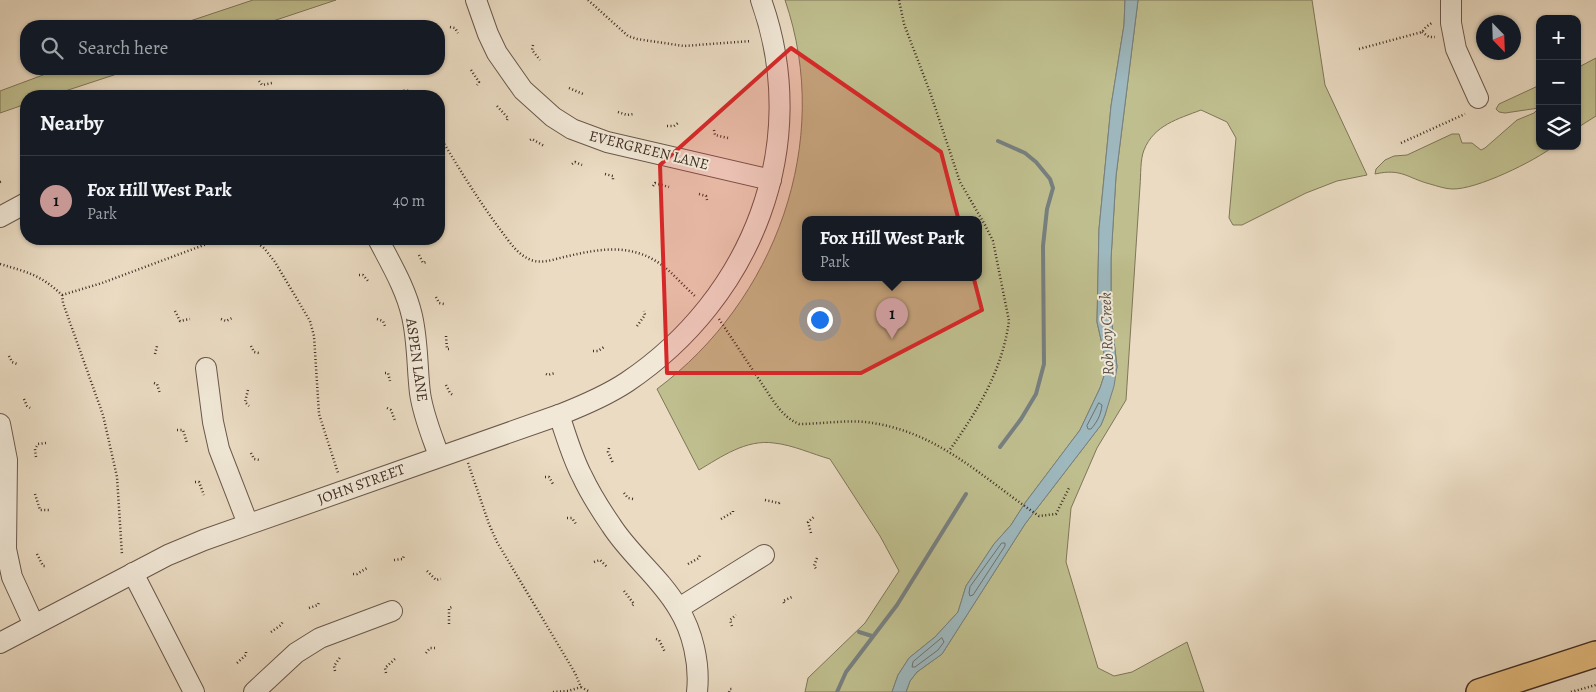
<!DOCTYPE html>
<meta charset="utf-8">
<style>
body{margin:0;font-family:Alegreya,serif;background:#20242c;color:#f1f3f6}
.controls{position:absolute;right:15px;top:15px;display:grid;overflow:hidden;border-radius:10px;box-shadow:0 1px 4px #0004}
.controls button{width:45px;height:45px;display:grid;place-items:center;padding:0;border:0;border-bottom:1px solid #363941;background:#171b24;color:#f1f3f6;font:25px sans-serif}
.compass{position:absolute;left:1476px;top:15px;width:45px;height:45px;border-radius:50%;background:#171b24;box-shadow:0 1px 4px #0004;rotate:157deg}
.you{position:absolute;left:819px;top:319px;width:18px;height:18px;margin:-12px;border:4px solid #fff;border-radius:50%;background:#1a73e8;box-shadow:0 0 0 8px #1a73e833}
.badge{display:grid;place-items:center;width:32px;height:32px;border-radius:50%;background:#c59692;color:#111;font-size:16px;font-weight:700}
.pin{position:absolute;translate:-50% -41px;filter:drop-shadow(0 1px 2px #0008)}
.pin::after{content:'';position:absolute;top:26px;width:18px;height:15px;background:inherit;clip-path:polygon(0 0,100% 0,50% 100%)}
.popup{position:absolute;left:802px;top:216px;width:180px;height:65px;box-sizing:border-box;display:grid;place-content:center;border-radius:10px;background:#171b24;filter:drop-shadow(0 1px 4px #0005);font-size:16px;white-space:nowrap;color:#9ea1a6}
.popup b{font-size:19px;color:#f1f3f6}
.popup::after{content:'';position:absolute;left:50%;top:100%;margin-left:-10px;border:10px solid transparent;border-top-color:#171b24}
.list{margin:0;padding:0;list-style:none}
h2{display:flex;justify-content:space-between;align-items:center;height:65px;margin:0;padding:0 20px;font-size:21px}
h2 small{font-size:16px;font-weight:400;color:#9ea1a6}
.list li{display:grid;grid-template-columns:32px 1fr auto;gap:15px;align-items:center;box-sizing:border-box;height:90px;padding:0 20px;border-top:1px solid #363941}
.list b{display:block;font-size:19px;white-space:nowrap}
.list p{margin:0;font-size:16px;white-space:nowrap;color:#9ea1a6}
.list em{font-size:16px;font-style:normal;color:#9ea1a6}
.icon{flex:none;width:28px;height:28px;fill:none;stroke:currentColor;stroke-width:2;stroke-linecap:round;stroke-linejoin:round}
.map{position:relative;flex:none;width:1596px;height:692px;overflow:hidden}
.search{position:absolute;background:#171b24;box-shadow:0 1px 4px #0004;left:20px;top:20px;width:425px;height:55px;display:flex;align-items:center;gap:12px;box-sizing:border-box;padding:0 18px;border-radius:20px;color:#9ea1a6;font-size:19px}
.panel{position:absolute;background:#171b24;box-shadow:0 1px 4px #0004;left:20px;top:90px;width:425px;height:155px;border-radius:20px}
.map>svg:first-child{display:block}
</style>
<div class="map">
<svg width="1596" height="692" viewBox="0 0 1596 692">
<rect width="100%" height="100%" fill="#eadbc2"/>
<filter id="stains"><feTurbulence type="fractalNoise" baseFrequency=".004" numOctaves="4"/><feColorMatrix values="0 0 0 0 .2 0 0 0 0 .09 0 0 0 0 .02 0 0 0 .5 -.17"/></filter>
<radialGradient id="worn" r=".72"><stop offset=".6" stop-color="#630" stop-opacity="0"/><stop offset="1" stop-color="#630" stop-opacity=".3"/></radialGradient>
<g fill="#bfbe8e" stroke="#7f7659" fill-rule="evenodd">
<polygon points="253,0 336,0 258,26 175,26"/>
<path d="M785,0h340l-1,25 -13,81 -12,123 -2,93 8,35 -1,19 -4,12 -20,42 -55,73 -14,22 -17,19 -28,42 -8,26 -23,25 -26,21 -11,17 -6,17h-87l3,-14 57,-55 34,-52 -19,-35 -50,-77c-18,-5 -37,-14 -56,-16 -28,-4 -53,14 -75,27l-42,-81c118,-88 177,-247 128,-389zM806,220h172v58h-172z"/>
<path d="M1138,0h174l13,85 42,90 -30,6 -31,12 -64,32h-9l-4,-7 7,-80 -9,-16 -26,-12c-23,9 -47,15 -57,40 -4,10 -3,25 -4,36l-14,214 -29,48 -26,60 -5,54 32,106 16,8 18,-4 55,-30 17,50h-298l4,-11 7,-9 25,-18 83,-130 76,-99 4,-10 12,-48 -6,-52v-56l5,-83z"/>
<polygon points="1596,58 1596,116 1577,128 1577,68"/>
<polygon points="59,69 132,69 50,96 26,96 26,104 0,113 0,91"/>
<path d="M1540,85v61h14c-19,15 -78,44 -102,43 -6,0 -15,-3 -22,-5 -23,-6 -28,-16 -55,-10l1,-5 9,-9 9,-4 13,-1 45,-21h7l3,9h10l9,7 4,-2 32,-28 17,-7 5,-5 -34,5 -6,-1 -3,-3 3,-5z"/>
</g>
<polygon fill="#9db8be" stroke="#778080" points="1125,0 1138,0 1116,176 1111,259 1111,315 1117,367 1114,386 1105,415 1101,425 1025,524 942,654 917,672 910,681 906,692 892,692 898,675 909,658 935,637 958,612 966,586 994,544 1011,525 1025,503 1080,430 1100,388 1104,376 1105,357 1097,322 1099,229 1111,106 1124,25"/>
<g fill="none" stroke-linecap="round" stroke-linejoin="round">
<g stroke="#6e7271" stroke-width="1">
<path d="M1099,403l3,2c-1,10 -5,17 -11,24h-3l-1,-3z"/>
<polygon points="1002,543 1005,543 1005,546 973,595 970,596 969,593 970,587"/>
<polygon points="942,638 944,642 938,650 915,667 912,667 913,662"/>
</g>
<g stroke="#778080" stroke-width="4">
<polyline points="998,141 1025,153 1036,162 1050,179 1053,188 1047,209 1043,246 1044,364 1036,394 1021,419 1000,447"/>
<polyline points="859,632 872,636"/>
<polyline points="837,692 846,672 897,605 966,494"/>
</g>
<defs>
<g id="minor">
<polyline points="476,0 488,34 497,53 523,90 553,117 572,129 607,142 771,180"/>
<polyline points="1451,0 1451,23 1456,49 1478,98"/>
<polyline points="0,217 26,203"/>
<path d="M378,239c13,25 28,50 34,77 6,26 5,52 8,77 3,22 12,43 19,63"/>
<polyline points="206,368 213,422 219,449 248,524"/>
<path d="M559,415c7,20 13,42 23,61 8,17 18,33 29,49 19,30 49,52 67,83 15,24 22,56 19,84"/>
<polyline points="0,424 7,460 6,549 12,577 34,625"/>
<polyline points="133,573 194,692"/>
<polyline points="679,608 764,555"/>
<path d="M0,643l168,-88 36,-15 355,-125c23,-9 47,-19 68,-33 125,-84 186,-237 134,-382"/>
<polyline points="254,692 296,653 320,638 392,611"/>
</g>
<polyline id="major" points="1479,692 1596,654"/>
</defs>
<use href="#minor" stroke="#6a584c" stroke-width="22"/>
<use href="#major" stroke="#3f2d24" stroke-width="28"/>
<g stroke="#3f2d24" stroke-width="2.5" stroke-dasharray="1 2.5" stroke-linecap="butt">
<polyline points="588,0 628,36 637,39 684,46 751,41"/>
<path d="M899,0l5,24 26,68 30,90 25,43 8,16 16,80c-7,50 -31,89 -60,130"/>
<polyline points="450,27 455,28 458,33"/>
<polyline points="1422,32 1429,37 1435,37"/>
<polyline points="533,45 532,50 540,60"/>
<polyline points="1359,49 1422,32 1426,27 1433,22"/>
<polyline points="299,69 299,70 310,70"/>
<polyline points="471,70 479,82 477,85"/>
<polyline points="259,81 262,85 272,83"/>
<polyline points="569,88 583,94"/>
<polyline points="387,96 406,90 413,93 415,96"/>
<polyline points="497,106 508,118 507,120"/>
<polyline points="618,112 627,115 634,114"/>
<polyline points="667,126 674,126 678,123"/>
<polyline points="714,130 715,135 728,138"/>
<path d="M439,135c19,32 38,63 60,93 8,10 16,24 28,30 11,7 25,2 37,-1 38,-9 72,-15 104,13 9,8 18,18 27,26"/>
<polyline points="530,140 532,139 544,146"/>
<polyline points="1401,143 1465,114"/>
<polyline points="572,164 575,162 582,165"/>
<polyline points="605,174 613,176 613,180"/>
<polyline points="0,182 3,181"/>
<polyline points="653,186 655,183 669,187"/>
<polyline points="699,194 706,196 707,200"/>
<polyline points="252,239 264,248 275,262 310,321 314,336 319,414 338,473"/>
<polyline points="346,239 347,242"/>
<polyline points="419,255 423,263 426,262"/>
<path d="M0,264c27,8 41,11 62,31l1,8 40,112 14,62 5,78"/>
<polyline points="359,275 363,275 368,281"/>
<polyline points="62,295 102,283 220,239"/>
<polyline points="436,297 439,303 444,304"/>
<polyline points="175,311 180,321 190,319"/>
<polyline points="221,319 226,321 232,318"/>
<polyline points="377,319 383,321 385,326"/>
<path d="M719,319l55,83c8,11 14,17 25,22 22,0 44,-4 66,-2 72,8 116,55 174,94l17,-2 13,-26"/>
<polyline points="637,326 645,315 644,311"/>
<polyline points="446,336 447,349 449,349"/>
<polyline points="251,346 254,352 259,353"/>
<polyline points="593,351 598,351 604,347"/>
<polyline points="155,354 157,346"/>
<polyline points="9,356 12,362 17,364"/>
<polyline points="385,373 388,373 390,381"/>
<polyline points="546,374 548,375 555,373"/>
<polyline points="154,383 157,384 160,394"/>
<polyline points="446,385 450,393 454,396"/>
<polyline points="248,390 245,402 249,406"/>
<polyline points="24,399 27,406 30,408"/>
<polyline points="387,408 391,410 395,421"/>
<polyline points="177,430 183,430 187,443"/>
<polyline points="609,448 608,452 613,463"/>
<polyline points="251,453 254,459 260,460"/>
<polyline points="36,457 35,449 38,444 46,443"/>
<polyline points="468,463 489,524 497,542 575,673 581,687 590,692"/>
<polyline points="545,477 549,477 553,484"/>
<polyline points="195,482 199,482 204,495"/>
<polyline points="624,493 628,498 633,499"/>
<polyline points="35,494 40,510 51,510"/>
<polyline points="765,500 779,503 780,501"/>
<polyline points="567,518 572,518 576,524"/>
<polyline points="721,519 733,512 733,510"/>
<polyline points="811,533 808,522 815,516"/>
<polyline points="37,554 43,566 46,566"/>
<polyline points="817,558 814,566 817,570"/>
<polyline points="394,560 403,559 404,555"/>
<polyline points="594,562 600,560 607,567"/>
<polyline points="688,564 699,558 700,554"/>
<polyline points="427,571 436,580 441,579"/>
<polyline points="353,574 357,574 367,568"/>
<polyline points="624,591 634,604 631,607"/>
<polyline points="784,603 783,601 792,597"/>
<polyline points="309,608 318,605 319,602"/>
<polyline points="449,624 449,608 452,607"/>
<polyline points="732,626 730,620 736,615"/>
<polyline points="271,632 281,625 283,621"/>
<polyline points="656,639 659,640 665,652"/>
<polyline points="426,653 430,648 435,648"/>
<polyline points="237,663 246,655 246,651"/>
<polyline points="335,671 334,666 341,656"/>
<polyline points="386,673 385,668 396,658"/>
<polyline points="553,692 568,691 581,687"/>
<polyline points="729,692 730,689 733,689"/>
<polyline points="1571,692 1596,685"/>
</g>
<use href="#minor" stroke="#f1e8d7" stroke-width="20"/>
<use href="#major" stroke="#e5be81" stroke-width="25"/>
</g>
<path fill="#d62828" fill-opacity="0.2" stroke="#d62828" stroke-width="4" stroke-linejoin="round" d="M791,48l150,104 41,158 -121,63h-194l-7,-208z"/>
<g text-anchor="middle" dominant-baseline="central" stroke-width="4" stroke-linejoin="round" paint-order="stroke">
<g font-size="15" fill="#3f2d24" stroke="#f1e8d7">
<text transform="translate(649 150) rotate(14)">EVERGREEN LANE</text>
<text transform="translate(417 360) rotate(82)">ASPEN LANE</text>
<text transform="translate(361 484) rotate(-20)">JOHN STREET</text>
</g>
<g font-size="16" font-style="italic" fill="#56504a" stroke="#f1e8d7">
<text transform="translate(1107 334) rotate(-92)">Rob Roy Creek</text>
</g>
</g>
<rect width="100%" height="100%" filter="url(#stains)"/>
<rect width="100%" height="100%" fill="url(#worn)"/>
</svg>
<div class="controls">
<button>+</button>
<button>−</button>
<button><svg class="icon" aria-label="layers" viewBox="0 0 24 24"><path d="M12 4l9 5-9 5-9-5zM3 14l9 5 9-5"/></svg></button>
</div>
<svg class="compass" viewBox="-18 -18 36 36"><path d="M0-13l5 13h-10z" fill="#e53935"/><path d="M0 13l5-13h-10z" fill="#9ea1a6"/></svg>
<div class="you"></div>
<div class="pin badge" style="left:892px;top:339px">1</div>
<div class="popup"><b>Fox Hill West Park</b>Park</div>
<div class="search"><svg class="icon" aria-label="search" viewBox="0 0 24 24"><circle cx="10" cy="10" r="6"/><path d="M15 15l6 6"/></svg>Search here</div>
<section class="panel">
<h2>Nearby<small></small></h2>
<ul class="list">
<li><span class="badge">1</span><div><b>Fox Hill West Park</b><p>Park</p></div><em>40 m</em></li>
</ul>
</section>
</div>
